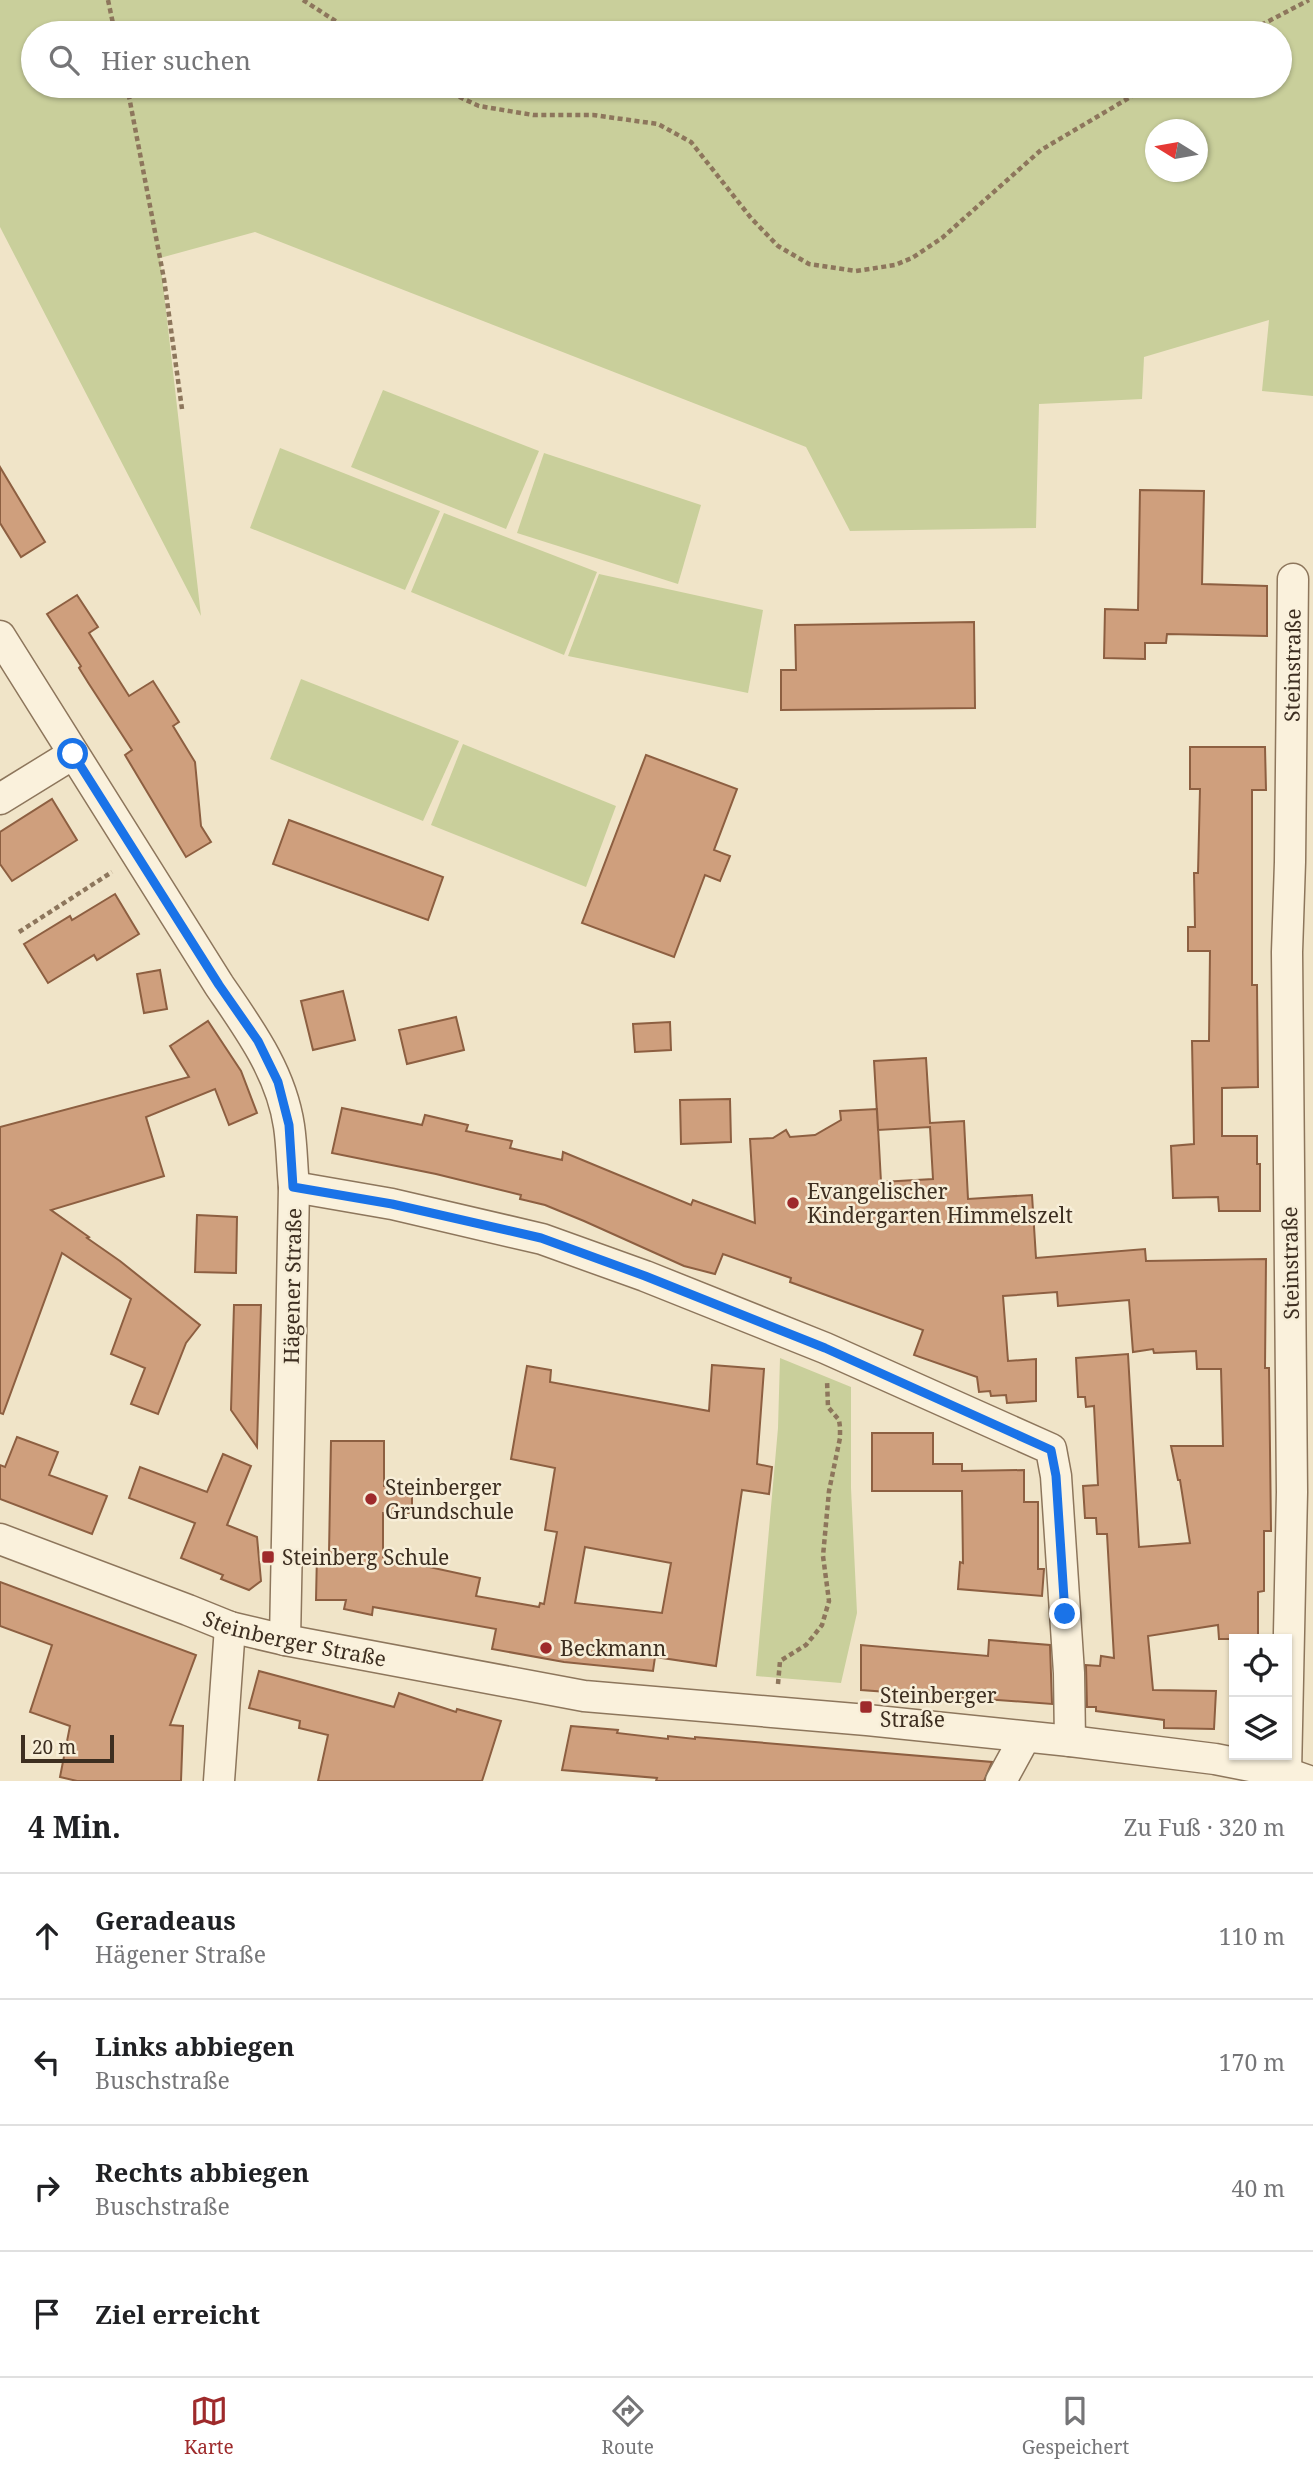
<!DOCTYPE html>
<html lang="de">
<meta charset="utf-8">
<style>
body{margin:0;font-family:"Noto Serif",serif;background:#f2f2f2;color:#202124}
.controls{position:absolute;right:21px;bottom:21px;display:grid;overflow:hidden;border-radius:0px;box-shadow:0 2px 5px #0004}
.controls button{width:63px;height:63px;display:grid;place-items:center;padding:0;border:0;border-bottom:2px solid #e0e0e0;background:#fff;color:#202124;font:35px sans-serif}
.compass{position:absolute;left:1145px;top:119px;width:63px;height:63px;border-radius:50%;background:#fff;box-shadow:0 2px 5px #0004;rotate:281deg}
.scale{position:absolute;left:21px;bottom:18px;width:93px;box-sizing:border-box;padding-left:7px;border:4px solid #3d2e20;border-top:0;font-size:19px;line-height:24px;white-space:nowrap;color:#3d2e20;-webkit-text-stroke:5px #f7eed8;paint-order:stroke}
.stop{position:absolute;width:21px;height:21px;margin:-16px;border:5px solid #1a73e8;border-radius:50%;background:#fff}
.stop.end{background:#1a73e8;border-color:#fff;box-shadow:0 2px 7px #0008}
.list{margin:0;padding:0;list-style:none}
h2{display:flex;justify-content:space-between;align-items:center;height:91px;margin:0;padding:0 28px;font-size:30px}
h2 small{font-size:23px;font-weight:400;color:#757577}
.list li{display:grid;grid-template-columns:46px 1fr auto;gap:21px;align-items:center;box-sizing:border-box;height:126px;padding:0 28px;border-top:2px solid #e0e0e0}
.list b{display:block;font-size:26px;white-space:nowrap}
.list p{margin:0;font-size:23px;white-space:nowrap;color:#757577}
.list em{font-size:23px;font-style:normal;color:#757577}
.icon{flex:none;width:38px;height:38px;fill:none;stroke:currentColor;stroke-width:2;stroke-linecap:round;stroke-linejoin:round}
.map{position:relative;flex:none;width:1313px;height:1781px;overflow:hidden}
.search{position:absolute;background:#fff;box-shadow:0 2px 5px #0004;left:21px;right:21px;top:21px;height:77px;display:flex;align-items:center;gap:18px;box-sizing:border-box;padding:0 24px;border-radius:38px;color:#757577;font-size:26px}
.sheet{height:595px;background:#fff}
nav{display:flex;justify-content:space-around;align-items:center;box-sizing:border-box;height:98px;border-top:2px solid #e0e0e0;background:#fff;font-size:19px;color:#757577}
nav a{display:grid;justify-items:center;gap:4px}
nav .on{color:#9e2a2b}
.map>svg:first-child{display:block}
</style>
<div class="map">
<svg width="1313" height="1781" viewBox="0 0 1313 1781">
<rect width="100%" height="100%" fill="#f0e4c8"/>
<g fill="#c9cf9b" fill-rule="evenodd">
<path d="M0,0h1313v396l-51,-5 7,-71 -125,37 -2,42 -103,5 -3,124 -186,3 -44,-84 -551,-215 -95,26 41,358 -201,-389zM33,33h1247v53h-1247zM1156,130h42v42h-42z"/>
<polygon points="383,390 539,451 506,529 351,467"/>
<polygon points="280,448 440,511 405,590 250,528"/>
<polygon points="544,453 701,505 678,584 517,533"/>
<polygon points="444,513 597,572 564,655 411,592"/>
<polygon points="599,574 763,610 748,693 568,656"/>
<polygon points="301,679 459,741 423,821 270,759"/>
<polygon points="463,744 616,806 586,887 431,825"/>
<polygon points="780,1358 851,1387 851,1488 857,1613 841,1683 756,1676 778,1428"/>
</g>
<g fill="#cf9f7d" stroke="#8d5f41" stroke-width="2" fill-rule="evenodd">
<polygon points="0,467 45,542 21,557 0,523"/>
<polygon points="1140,490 1204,491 1202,584 1267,586 1267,636 1167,634 1166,643 1145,643 1145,659 1104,658 1105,609 1138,610"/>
<polygon points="77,595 98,627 89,633 129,696 153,681 179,722 173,726 195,762 201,826 211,842 186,857 125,755 132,750 89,684 79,668 81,666 47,614"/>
<polygon points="974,622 975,708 781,710 781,670 796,670 795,625"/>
<polygon points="1190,747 1265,747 1266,790 1252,790 1252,985 1257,985 1258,1087 1222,1088 1222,1136 1257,1136 1257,1164 1260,1164 1260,1211 1219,1211 1218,1197 1173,1198 1171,1146 1194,1144 1192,1041 1209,1041 1210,951 1188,951 1188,927 1195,927 1194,873 1198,873 1200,789 1190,789"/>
<polygon points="646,755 737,789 714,850 730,856 720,881 705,875 674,957 582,923"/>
<polygon points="52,799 77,840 12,881 0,864 0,832"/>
<polygon points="289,820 443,877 428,920 273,864"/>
<polygon points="115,894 139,934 97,960 94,955 48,983 24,944 70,916 72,920"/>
<polygon points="160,970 167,1009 144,1013 137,974"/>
<polygon points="343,991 355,1040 313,1050 301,1001"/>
<polygon points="456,1017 464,1050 407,1064 399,1030"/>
<polygon points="208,1021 241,1071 257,1113 229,1125 215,1089 146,1117 164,1176 51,1210 89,1237 87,1238 120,1261 200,1325 186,1343 158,1414 131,1404 145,1368 111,1354 131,1299 62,1253 3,1414 0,1413 0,1127 189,1077 170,1046"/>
<polygon points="670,1022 671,1050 635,1052 633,1024"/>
<polygon points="926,1058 930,1123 964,1121 968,1199 1032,1195 1036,1258 1145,1249 1146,1261 1266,1259 1265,1368 1269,1368 1271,1531 1264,1531 1264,1591 1258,1592 1258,1639 1219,1639 1218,1625 1148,1636 1153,1690 1216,1691 1214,1729 1164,1728 1164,1720 1096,1711 1096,1707 1087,1707 1086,1665 1100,1666 1101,1656 1114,1658 1107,1534 1097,1534 1096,1518 1085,1518 1083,1486 1098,1485 1094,1406 1086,1407 1085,1397 1078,1397 1076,1358 1128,1354 1139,1547 1190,1543 1180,1480 1178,1480 1171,1446 1223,1446 1221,1369 1197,1369 1196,1351 1154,1353 1153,1349 1133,1352 1129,1300 1058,1306 1057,1292 1003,1296 1008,1361 1036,1359 1036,1401 1007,1403 1006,1395 991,1396 990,1391 979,1392 977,1377 914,1355 923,1330 790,1282 791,1278 723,1254 715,1274 684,1266 584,1221 545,1205 520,1199 521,1195 436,1174 332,1153 342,1108 422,1125 425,1115 468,1125 466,1131 512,1141 510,1148 562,1160 563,1152 691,1205 693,1200 755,1223 750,1139 773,1138 786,1130 790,1137 815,1135 841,1120 840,1111 877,1109 881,1182 933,1179 930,1127 878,1130 874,1061"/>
<polygon points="730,1099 731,1142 681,1144 680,1100"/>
<polygon points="197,1215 237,1217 236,1273 195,1272"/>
<polygon points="234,1305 261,1305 257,1447 231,1410"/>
<path d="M712,1365l52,4 -7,95 15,3 -3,27 -27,-4 -26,176 -61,-9 -2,14 -89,-9 -72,-13 4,-20 -123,-22 -1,8 -28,-6 2,-9h-30l1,-47h12l2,-112h53v45h28v27h-29v44l97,21 -4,18 63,11 1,-4 4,1 13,-72 -12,-2 10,-62 -44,-9 16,-93 24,4 -1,12 159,29zM585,1547l86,16 -9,50 -87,-10z"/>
<polygon points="872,1433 933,1433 933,1464 962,1464 962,1471 1024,1470 1024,1502 1038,1502 1038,1569 1044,1569 1042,1596 958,1589 960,1562 963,1563 962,1491 872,1491"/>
<polygon points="17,1437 58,1452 49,1475 107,1496 92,1534 0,1499 0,1465 5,1467"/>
<polygon points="223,1454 251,1466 227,1525 257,1537 261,1581 249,1590 221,1579 223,1575 181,1558 195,1523 129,1498 140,1467 207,1492"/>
<polygon points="0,1582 196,1655 170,1725 183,1726 181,1781 77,1781 60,1777 70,1726 30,1712 52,1645 0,1626"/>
<polygon points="989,1640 1050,1645 1052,1704 861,1690 861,1645 988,1656"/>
<polygon points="259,1671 394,1707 399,1693 456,1712 457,1709 501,1721 482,1781 318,1781 328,1735 299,1728 300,1721 249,1708"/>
<polygon points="571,1726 618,1730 617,1733 668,1739 668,1736 695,1739 695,1737 992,1762 984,1781 656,1781 657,1778 562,1770"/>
</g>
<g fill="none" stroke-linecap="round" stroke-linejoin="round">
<defs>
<g id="minor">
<path d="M0,636l219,349c30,44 62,87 70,141 3,20 3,41 5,61l-9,453"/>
<polyline points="0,799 73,754"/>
<polyline points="294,1187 392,1204 542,1239 645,1276 825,1348 1051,1449 1056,1476 1069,1673 1070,1741"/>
<path id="s1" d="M0,1539l188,71 42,17 55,13 299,56 283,24 203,21 145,18 71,14 23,8"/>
<path id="s2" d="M1286,1773l6,-281 -5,-540 3,-90 3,-283"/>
<polyline points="219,1781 230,1627"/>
<polyline points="1001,1781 1025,1737"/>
</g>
</defs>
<use href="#minor" stroke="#8d765c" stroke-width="33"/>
<g stroke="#8d765c" stroke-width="4.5" stroke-dasharray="5 3.5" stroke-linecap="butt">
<polyline points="108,0 115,33"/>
<polyline points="303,0 354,33"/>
<polyline points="1246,33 1309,0"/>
<polyline points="127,86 164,279 182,409"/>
<polyline points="436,86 479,106 533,115 593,115 658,124 691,142 751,218 778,246 809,264 856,271 895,265 912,258 942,238 1041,150 1149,86"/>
<polyline points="19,932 112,872"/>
<polyline points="778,1684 780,1661 806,1645 815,1634 822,1625 829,1601 823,1556 829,1491 840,1438 840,1427 839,1420 828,1407 827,1380"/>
</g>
<use href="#minor" stroke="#faf1dc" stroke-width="30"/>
</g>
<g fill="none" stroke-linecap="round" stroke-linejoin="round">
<polyline stroke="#1a73e8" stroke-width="9" points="73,754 219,985 258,1041 278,1082 289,1125 293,1187 392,1204 541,1238 645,1276 825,1348 1051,1450 1056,1476 1065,1614"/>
</g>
<g fill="#9e2a2b" stroke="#f7eed8" stroke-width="2.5">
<circle cx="793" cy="1203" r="7"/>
<circle cx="371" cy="1499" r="7"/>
<rect x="261" y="1550" width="14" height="14" rx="3.5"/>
<circle cx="546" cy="1648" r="7"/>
<rect x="859" y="1700" width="14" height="14" rx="3.5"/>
</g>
<g text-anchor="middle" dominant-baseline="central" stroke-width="5" stroke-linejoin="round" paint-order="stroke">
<g font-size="21" fill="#3d2e20" stroke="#f7eed8">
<text stroke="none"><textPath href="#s2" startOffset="1108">Steinstraße</textPath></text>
<text transform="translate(1290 1263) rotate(-91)">Steinstraße</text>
<text transform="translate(292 1286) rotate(-89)">Hägener Straße</text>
<text stroke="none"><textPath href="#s1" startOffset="312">Steinberger Straße</textPath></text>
</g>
<g font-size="21" fill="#3d2e20" stroke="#f7eed8" text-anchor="start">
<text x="807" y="1191">Evangelischer<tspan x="807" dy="24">Kindergarten Himmelszelt</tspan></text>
<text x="385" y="1487">Steinberger<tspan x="385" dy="24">Grundschule</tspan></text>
<text x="282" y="1557">Steinberg Schule</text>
<text x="560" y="1648">Beckmann</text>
<text x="880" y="1695">Steinberger<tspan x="880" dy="24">Straße</tspan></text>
</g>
</g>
</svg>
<div class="controls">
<button><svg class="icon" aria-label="locate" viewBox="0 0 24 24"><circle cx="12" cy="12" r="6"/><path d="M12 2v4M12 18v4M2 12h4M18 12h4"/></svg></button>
<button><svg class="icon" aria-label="layers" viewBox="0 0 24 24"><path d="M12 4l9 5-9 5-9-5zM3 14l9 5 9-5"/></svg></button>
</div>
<svg class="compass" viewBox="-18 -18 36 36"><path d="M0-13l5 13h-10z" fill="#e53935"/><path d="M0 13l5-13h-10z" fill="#757577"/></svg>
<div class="scale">20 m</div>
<div class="stop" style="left:73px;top:754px"></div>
<div class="stop end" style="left:1065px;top:1614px"></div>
<div class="search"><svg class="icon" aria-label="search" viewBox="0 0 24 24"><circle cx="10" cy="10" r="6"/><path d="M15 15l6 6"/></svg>Hier suchen</div>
</div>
<section class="sheet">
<h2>4 Min.<small>Zu Fuß · 320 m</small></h2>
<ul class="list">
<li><svg class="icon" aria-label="ahead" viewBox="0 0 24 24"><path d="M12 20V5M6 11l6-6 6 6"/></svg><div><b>Geradeaus</b><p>Hägener Straße</p></div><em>110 m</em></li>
<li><svg class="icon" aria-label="left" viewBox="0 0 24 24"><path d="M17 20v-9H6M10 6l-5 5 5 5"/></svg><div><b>Links abbiegen</b><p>Buschstraße</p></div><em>170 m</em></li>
<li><svg class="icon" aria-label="right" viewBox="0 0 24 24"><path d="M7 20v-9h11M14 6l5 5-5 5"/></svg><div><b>Rechts abbiegen</b><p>Buschstraße</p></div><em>40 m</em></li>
<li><svg class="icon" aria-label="arrive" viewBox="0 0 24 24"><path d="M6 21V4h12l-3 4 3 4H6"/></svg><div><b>Ziel erreicht</b></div></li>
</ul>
</section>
<nav>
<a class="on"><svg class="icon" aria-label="map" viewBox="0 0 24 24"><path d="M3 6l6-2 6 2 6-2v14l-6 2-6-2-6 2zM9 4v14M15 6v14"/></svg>Karte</a>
<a><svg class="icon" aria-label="directions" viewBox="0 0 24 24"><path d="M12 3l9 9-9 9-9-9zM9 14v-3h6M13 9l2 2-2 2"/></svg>Route</a>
<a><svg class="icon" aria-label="saved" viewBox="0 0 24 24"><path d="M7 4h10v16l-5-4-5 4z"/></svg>Gespeichert</a>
</nav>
